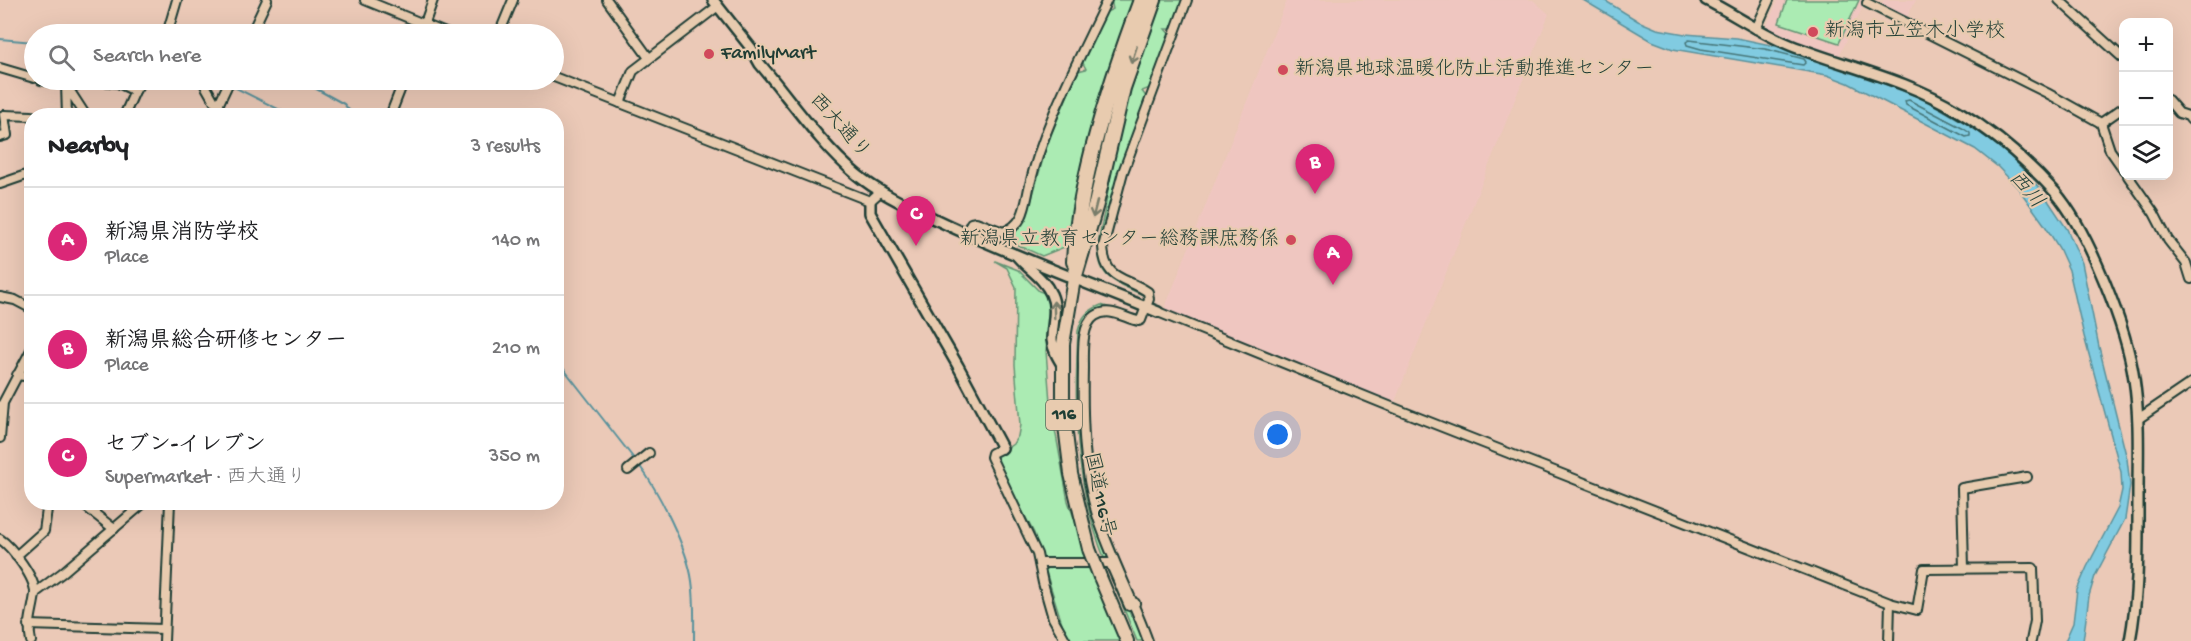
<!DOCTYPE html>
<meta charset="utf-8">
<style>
body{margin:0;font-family:"Gochi Hand","Klee One",sans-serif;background:#f2f2f2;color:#202124}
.controls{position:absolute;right:18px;top:18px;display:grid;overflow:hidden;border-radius:12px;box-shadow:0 6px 24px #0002}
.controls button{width:54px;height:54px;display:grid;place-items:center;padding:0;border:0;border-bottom:2px solid #e0e0e0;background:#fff;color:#202124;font:30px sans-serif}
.you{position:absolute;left:1278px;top:435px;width:21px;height:21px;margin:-15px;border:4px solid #fff;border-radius:50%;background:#1a73e8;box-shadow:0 0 0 9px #1a73e833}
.badge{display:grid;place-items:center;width:39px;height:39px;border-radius:50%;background:#db2777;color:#fff;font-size:20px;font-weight:700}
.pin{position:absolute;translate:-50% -50px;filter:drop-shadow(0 2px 3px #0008)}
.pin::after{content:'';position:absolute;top:32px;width:21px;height:18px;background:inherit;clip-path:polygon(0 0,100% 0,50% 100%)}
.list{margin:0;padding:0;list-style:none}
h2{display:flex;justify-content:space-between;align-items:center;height:78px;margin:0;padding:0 24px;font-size:26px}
h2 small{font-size:20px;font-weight:400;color:#757577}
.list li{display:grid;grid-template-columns:39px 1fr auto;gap:18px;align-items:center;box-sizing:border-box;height:108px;padding:0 24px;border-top:2px solid #e0e0e0}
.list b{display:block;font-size:22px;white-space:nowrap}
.list p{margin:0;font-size:20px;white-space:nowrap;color:#757577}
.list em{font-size:20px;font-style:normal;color:#757577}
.icon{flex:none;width:33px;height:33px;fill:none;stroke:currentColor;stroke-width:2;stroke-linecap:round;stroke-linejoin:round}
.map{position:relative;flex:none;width:2191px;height:641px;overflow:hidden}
.search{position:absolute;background:#fff;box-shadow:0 6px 24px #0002;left:24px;top:24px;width:540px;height:66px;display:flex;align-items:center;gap:15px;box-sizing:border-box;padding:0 21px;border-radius:33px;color:#757577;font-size:22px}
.panel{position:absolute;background:#fff;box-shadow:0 6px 24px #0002;left:24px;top:108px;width:540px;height:402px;border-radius:24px}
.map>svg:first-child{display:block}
</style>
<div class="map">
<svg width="2191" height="641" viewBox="0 0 2191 641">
<rect width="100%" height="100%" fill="#ebc9b7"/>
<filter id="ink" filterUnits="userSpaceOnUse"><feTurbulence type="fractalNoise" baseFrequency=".0167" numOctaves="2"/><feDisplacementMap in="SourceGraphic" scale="12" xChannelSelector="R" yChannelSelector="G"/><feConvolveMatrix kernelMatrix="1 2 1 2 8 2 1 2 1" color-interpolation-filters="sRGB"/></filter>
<g filter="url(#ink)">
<g fill="#efc6c0">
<polygon points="1287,0 1533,0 1549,14 1394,404 1164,310"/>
<polygon points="1778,0 1866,0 1839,56 1783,37 1767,26"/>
<polygon points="1884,0 1916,0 1906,19 1880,7"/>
</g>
<g fill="#abebb3" stroke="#659474" stroke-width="1.5">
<polygon points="1111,0 1134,0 1074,208 1067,246 1042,256 991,233 1006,235 1014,232 1022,224 1028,213 1047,144 1078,71 1086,69 1082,61 1104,13 1113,9"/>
<path d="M1163,0h20l-9,29h-9l6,7 -21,52 -8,3 5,7 -27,70 -20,83c4,28 23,31 46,42l-1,3c-12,-6 -35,-13 -42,-26 -11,-21 0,-46 3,-67 11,-71 28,-137 57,-203z"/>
<polygon points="1787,0 1859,0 1839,43 1779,23"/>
<polygon points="995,261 1018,270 1039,291 1045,293 1050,312 1046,351 1050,402 1068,501 1089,560 1042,559 1034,533 995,460 995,457 1013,444 1018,436 1020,425 1015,365 1016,287 1007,268"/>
<path d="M1101,305l13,4h-12l-15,11 -1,148 28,92h-9c-31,-78 -31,-147 -27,-229 4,-15 9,-20 23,-26z"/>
<polygon points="1106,565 1111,568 1131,616 1138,621 1144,641 1137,641"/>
<polygon points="1047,568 1091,568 1123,641 1070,641 1066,636 1045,569"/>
</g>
<polygon fill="#81cbe1" stroke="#5a929c" stroke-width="1.5" points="1583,0 1604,0 1638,21 1657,29 1685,34 1737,38 1794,50 1922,98 1967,124 2008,153 2041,190 2067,229 2082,263 2099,347 2127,459 2130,485 2125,519 2095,576 2089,596 2083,641 2065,641 2073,623 2077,590 2087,567 2118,508 2122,490 2121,472 2084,336 2069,270 2059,248 2044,224 2018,188 1998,167 1975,149 1848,83 1827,75 1673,49 1652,41"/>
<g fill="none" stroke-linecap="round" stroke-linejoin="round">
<g stroke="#467679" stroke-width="1.5">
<polygon points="1689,40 1765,49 1804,59 1806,62 1803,65 1701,49 1687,45 1686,42"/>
<polygon points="1909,100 1964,129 1970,133 1970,136 1966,137 1906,105 1905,101"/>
</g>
<g stroke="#5a929c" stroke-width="2">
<polyline points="140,34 156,34"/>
<polyline points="0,39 34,42"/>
<polyline points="220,80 292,116"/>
<polyline points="300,80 344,104 354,116"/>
<polyline points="556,359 635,460"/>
<path d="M639,465c19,25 49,85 53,116 3,20 2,40 2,60"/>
</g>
<defs>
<g id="minor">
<polyline points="365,0 448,34"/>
<polyline points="607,0 649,58"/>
<polyline points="2059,0 2124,59"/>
<polyline points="1867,3 2047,93 2101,123 2110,150 2124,170"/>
<polyline points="1756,29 1769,0"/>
<polyline points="167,34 177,0"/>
<polyline points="251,34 267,0"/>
<polyline points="421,34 433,0"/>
<polyline points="499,34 513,0"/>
<polyline points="0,68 34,78"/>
<polyline points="554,77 870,201 881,191"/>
<polyline points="41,80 73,86 93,80 118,83 135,91"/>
<polyline points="202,80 214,101 219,105"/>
<polyline points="2168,100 2179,113 2188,116 2191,120"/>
<polyline points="620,103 633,71 718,6"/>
<polyline points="67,116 66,85 86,116"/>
<polyline points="124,116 135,91 142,80"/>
<polyline points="213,116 230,80"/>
<polyline points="390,116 404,80"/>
<polyline points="2101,123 2124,107"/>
<polyline points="0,137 7,135 4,115 32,116"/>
<polyline points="2128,176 2154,213 2168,240 2186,263 2191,279"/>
<polyline points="0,184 26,175 32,171"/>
<path d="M966,234l5,-11 5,-1 27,10c21,-7 22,-25 26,-44 15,-65 50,-128 78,-188"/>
<polyline points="0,297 15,300 32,309"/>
<polyline points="1158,312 1399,410 1890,603 1917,610 1924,569 2033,568 2035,621 2031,641"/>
<polyline points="17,375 32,377"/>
<polyline points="2138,419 2191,383"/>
<polyline points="0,438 3,403 32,348"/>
<polyline points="1002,448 992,453 991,457 1037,554 1043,583 1053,618 1066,641"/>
<polyline points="628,470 649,453"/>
<polyline points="70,502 85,506 114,529"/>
<path d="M0,539c12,8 36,40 35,55 -2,17 -8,30 -4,47"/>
<polyline points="16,556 44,531 48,502"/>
<polyline points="1039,563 1110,563 1129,606 1135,603"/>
<polyline points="1964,568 1962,488 2027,477"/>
<polyline points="35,593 62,573 145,502"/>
<polyline points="28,625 164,629"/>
<polyline points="164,641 170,502"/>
<path d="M1148,641c-15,-42 -36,-81 -50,-123 -15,-47 -16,-101 -15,-150 0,-16 -2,-43 12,-52 15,-10 30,3 44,5l2,-1 8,-21 -1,-7c-23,-16 -43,-10 -45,-45l20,-75 64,-172"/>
<polyline points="1889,641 1890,603"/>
</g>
<g id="tertiary">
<path d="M713,0l38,48 9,16c30,35 60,80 96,110 24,20 54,33 83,47 71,34 146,61 219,91"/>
<path d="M1706,0c28,14 54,33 84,45 56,22 116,34 168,66 37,22 69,50 97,81 33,38 72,137 79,187 6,39 4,78 4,117 0,49 1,97 -8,145"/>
<polyline points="870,201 870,213 958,366 1002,448"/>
<path d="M1017,256c11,13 27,22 34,38 7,15 1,30 1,46 1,10 6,18 11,26"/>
</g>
<g id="trunk">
<polyline points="1074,279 1063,344 1063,410 1071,474 1089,549"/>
<polyline points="1100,577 1127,641"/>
</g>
<g id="motorway">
<path d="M1074,262c4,-83 38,-185 67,-262"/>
<polyline points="1074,279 1096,204 1123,88 1154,0"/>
</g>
</defs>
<use href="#minor" stroke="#1f3d34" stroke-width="12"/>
<use href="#tertiary" stroke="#1f3d34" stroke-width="14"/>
<use href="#trunk" stroke="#1f3d34" stroke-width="16"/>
<use href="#motorway" stroke="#1f3d34" stroke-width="18"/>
<use href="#minor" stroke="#e8cbaf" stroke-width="8"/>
<use href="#tertiary" stroke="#e8cbaf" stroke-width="9"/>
<use href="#trunk" stroke="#e8cbaf" stroke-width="12"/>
<use href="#motorway" stroke="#e8cbaf" stroke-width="14"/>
<defs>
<polyline id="trunk-bridge" points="1089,549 1100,577"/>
</defs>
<use href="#trunk-bridge" stroke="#1f3d34" stroke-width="16" stroke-linecap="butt"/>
<use href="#trunk-bridge" stroke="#e8cbaf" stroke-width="12"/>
</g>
<defs><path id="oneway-shaft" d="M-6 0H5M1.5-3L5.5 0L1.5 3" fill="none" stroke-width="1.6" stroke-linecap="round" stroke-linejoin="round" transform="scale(1.5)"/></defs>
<g stroke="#797d6b">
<use href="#oneway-shaft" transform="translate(1134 55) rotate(108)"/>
<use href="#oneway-shaft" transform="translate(1095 209) rotate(104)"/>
<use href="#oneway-shaft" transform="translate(1054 310) rotate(-92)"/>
</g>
</g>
<g fill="#d1495b" stroke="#e8cbaf" stroke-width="2">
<circle cx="1813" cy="32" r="6"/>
<circle cx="709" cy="54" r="6"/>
<circle cx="1283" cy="70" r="6"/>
<circle cx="1291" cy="240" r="6"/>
</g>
<g text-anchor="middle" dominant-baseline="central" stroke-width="4.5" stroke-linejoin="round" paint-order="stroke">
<rect fill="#e8cbaf" stroke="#5b6859" stroke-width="1.5" x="1046" y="400" width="36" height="30" rx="4.5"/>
<g font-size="18" font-weight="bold" fill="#1f3d34">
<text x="1064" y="415">116</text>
</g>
<g font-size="20" fill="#1f3d34" stroke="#e8cbaf" text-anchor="start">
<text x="1825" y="32">新潟市立笠木小学校</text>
<text x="721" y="54">FamilyMart</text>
<text x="1295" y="70">新潟県地球温暖化防止活動推進センター</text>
<text x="1279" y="240" text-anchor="end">新潟県立教育センター総務課庶務係</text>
</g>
<g font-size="20" fill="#1f3d34" stroke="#e8cbaf">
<text transform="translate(839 127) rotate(48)">西大通り</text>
<text transform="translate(1098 495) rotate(78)">国道116号</text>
</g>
<g font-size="21" font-style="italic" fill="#24443d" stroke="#e8cbaf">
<text transform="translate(2025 191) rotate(49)">西川</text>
</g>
</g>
</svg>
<div class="controls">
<button>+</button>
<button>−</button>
<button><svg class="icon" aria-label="layers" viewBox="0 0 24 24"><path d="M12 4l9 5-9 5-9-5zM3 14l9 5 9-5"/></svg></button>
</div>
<div class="you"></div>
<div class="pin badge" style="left:1333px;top:285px">A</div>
<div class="pin badge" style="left:1315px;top:194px">B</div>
<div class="pin badge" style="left:916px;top:246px">C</div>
<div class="search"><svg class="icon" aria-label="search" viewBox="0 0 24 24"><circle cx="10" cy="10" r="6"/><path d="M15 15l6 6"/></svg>Search here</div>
<section class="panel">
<h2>Nearby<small>3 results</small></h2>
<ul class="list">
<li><span class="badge">A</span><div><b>新潟県消防学校</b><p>Place</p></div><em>140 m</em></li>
<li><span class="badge">B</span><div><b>新潟県総合研修センター</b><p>Place</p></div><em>210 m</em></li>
<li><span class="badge">C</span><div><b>セブン-イレブン</b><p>Supermarket · 西大通り</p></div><em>350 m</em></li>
</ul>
</section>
</div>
